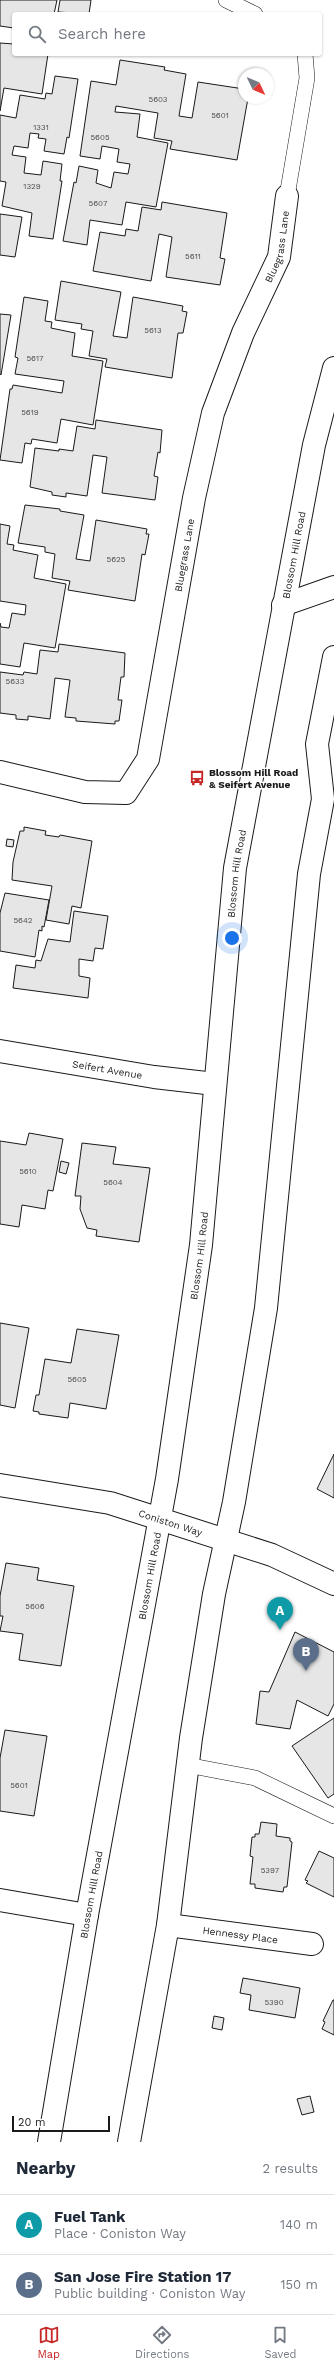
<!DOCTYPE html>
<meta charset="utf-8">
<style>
body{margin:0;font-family:"Work Sans",sans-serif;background:#f6f6f7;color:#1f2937}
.compass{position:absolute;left:238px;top:68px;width:36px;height:36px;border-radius:50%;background:#fff;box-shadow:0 1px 3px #0004;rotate:134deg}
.scale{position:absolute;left:12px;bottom:10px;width:98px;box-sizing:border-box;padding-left:4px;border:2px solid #1a1a1a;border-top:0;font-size:11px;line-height:14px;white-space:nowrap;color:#1a1a1a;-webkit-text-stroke:3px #fff;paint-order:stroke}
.you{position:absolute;left:232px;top:938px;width:14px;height:14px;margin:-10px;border:3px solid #fff;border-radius:50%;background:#1a73e8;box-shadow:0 0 0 6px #1a73e833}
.badge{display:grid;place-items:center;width:26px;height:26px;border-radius:50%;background:#c62828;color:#fff;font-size:13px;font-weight:700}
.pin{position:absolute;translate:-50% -33px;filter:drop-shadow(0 1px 2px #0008)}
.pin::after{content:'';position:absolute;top:21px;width:14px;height:12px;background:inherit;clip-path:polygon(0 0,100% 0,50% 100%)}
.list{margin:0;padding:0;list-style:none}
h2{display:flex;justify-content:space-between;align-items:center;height:52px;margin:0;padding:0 16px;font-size:17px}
h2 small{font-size:13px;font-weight:400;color:#747a83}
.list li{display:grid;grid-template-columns:26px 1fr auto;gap:12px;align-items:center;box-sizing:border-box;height:60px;padding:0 16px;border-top:1px solid #e0e1e3}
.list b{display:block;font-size:15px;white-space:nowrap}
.list p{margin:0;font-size:13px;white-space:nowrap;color:#747a83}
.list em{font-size:13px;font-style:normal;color:#747a83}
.icon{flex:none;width:22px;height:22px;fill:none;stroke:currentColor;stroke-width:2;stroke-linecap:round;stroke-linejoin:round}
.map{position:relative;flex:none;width:334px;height:2142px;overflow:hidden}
.search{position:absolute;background:#fff;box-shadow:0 1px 3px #0004;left:12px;right:12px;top:12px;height:44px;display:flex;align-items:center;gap:10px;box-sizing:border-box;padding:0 14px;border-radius:4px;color:#747a83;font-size:15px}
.sheet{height:172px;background:#fff}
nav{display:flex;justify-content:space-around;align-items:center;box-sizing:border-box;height:56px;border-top:1px solid #e0e1e3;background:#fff;font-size:11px;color:#747a83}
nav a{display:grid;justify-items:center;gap:2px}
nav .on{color:#c62828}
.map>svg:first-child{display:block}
</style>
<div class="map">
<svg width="334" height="2142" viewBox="0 0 334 2142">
<rect width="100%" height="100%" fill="#fff"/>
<g fill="#e6e6e6" stroke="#1a1a1a">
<polygon points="0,0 57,0 54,14 14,14 14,28 0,26"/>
<polygon points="60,0 91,0 89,14 58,12"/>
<polygon points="0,43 14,44 14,54 48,54 42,94 4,88 0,111"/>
<polygon points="120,60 165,67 164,70 186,74 179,116 192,118 198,82 244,89 244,98 248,98 237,160 170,149 172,141 154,138 158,113 116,106 115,112 140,114 137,137 168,143 156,207 126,202 122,225 90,220 87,245 63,241 74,182 76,183 79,166 98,170 96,183 111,188 114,172 128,174 130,164 117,162 119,149 102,146 100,159 80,156 91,81 116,85"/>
<polygon points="55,76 78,79 69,138 67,137 64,154 44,151 46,139 38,138 39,134 30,133 28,148 14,146 12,155 26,157 24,173 41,175 43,161 62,164 60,181 62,181 53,239 29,236 32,213 2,206 6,182 0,181 0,115 16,118 20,95 45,99 46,93 52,94"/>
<polygon points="162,202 227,213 220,258 225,259 220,285 166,277 172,237 159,234 151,281 93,271 100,232 125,236 126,229 138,231 142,207 161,210"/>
<polygon points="0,214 22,217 15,257 0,255"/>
<polygon points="61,281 121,292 113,336 127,338 133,297 183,306 182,311 187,312 183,333 178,333 172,378 105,367 107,359 89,356 93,331 81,329 82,324 55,320"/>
<polygon points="24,297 48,301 45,321 52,322 51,328 75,333 72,356 103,361 93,425 61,419 57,443 32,439 31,444 25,443 22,463 0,460 10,389 12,389 13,385 62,393 64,381 15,374 18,358 15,357"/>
<polygon points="0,314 11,315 1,375 0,374"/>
<polygon points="96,420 162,430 160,453 158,452 154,476 158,477 155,500 102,493 107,457 93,455 87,496 66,493 66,497 52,495 52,492 30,487 35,448 59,451 59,449 73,451 77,426 95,429"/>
<polygon points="25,505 60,509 60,511 84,515 76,559 90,561 96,520 147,529 146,534 149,534 145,555 142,554 135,601 68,590 70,581 52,578 55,554 45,552 45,547 18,543"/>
<polygon points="0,524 10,526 7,544 14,545 13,550 38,555 34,578 66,584 55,648 24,643 20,667 0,664 0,623 1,627 9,628 12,613 25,615 26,605 0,601"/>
<polygon points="59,644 125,653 124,677 121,677 118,700 122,700 119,721 115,721 115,724 76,721 76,718 65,717 70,680 55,678 50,719 28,716 28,720 16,719 16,715 0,713 0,672 23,675 24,672 37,674 40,650 58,652"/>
<polygon points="24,827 46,831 45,835 59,837 60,835 92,841 81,908 72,906 69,924 46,920 52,886 12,880 13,862 20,831 24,831"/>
<polygon points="7,839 14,840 13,847 6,846"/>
<polygon points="5,893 49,900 44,927 42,926 42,931 39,930 35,957 0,951 0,913"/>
<polygon points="74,911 108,916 103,949 95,948 93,961 79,959 79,976 90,978 88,998 13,988 16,965 35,968 36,960 41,961 48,939 70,942"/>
<polygon points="29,1133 63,1139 53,1191 48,1190 45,1209 22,1205 19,1227 0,1224 0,1141 26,1145"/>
<polygon points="82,1143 116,1147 113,1164 150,1168 139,1242 96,1236 97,1230 87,1228 80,1209 81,1196 75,1196"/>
<polygon points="61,1161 69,1163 66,1174 59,1172"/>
<polygon points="0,1323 29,1328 15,1408 0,1405"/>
<polygon points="77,1329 119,1335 106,1409 70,1403 68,1418 39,1414 39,1412 33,1411 36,1395 39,1395 45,1359 71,1363"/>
<polygon points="334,1454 334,1498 317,1489"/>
<polygon points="6,1563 39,1568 37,1580 74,1586 61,1666 19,1660 23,1634 0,1631 3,1616 0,1616 0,1596"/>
<polygon points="295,1632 334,1652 334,1704 328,1716 297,1700 290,1729 256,1724 260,1691 269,1692"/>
<polygon points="334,1718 334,1794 328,1798 292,1746"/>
<polygon points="5,1730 47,1736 34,1816 0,1811 0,1758"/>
<polygon points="261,1822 277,1824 276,1836 290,1838 290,1841 292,1842 287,1887 284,1887 283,1892 255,1888 255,1884 250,1884 253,1857 250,1856 252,1837 255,1837 255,1834 259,1834"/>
<polygon points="319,1851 334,1858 334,1897 306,1883 308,1881 305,1880"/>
<polygon points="243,1978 300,1988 295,2018 249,2010 251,1995 240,1993"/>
<polygon points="333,2000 334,2000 334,2035 322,2029 325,2022 323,2021"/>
<polygon points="214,2016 224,2018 222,2030 212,2028"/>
<polygon points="310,2096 314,2112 302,2115 297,2099"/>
</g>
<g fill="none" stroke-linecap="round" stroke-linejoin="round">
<defs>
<g id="service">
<polyline points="226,0 255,14"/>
<polyline points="287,196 307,78 305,54"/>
<polyline points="187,1765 255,1778 334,1816"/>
</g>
<g id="minor">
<path id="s1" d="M0,772l85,20 41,1 22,-34 46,-261 19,-85 30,-80 36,-76 8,-61"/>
<path id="s2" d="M0,1051l154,26 61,7"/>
<path id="s3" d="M0,1485l110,18 162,52 62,29"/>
<polyline points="0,1900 87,1915"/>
<path id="s4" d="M168,1925l144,19"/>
</g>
<g id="secondary">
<polyline points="283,605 334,587"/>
<path id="s5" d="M49,2142l38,-227 80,-436 34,-234 34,-377 79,-423 20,-77"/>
<polyline points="129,2142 168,1925 191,1738 214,1594 234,1502 266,1308 309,874 323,799 317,744 334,657"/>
</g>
</defs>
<use href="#service" stroke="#1a1a1a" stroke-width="16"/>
<use href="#minor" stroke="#1a1a1a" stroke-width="24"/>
<use href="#secondary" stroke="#1a1a1a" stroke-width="24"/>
<use href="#service" stroke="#fff" stroke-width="15"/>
<use href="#minor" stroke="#fff" stroke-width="22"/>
<use href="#secondary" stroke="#fff" stroke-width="22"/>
</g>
<defs>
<symbol id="bus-bare" viewBox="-9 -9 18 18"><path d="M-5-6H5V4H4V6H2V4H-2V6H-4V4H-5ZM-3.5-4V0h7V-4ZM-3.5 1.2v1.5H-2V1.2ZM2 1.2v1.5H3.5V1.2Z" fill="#c62828" stroke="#fff" stroke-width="2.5" paint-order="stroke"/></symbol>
</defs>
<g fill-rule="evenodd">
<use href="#bus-bare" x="186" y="767" width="22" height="22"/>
</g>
<g text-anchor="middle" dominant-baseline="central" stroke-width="3" stroke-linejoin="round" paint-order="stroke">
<g font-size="8" fill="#4d4d4d">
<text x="158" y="99">5603</text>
<text x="220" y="115">5601</text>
<text x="41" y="127">1331</text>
<text x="100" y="137">5605</text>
<text x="32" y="186">1329</text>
<text x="98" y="203">5607</text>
<text x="193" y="256">5611</text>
<text x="153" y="330">5613</text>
<text x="35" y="358">5617</text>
<text x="30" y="412">5619</text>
<text x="116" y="559">5625</text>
<text x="15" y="681">5633</text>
<text x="23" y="920">5642</text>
<text x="28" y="1171">5610</text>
<text x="113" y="1182">5604</text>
<text x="77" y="1379">5605</text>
<text x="35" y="1606">5606</text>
<text x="19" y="1785">5601</text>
<text x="270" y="1870">5397</text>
<text x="274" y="2002">5390</text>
</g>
<g font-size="10" fill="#1a1a1a" stroke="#fff">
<text stroke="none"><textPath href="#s1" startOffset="700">Bluegrass Lane</textPath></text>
<text stroke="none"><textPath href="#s1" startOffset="376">Bluegrass Lane</textPath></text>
<text stroke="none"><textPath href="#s5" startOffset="1607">Blossom Hill Road</textPath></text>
<text stroke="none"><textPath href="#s5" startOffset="1283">Blossom Hill Road</textPath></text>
<text stroke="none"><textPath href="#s2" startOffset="109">Seifert Avenue</textPath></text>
<text stroke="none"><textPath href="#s5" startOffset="899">Blossom Hill Road</textPath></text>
<text stroke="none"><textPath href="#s3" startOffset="175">Coniston Way</textPath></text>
<text stroke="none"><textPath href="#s5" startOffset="575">Blossom Hill Road</textPath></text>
<text stroke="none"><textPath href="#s5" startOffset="251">Blossom Hill Road</textPath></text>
<text stroke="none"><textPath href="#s4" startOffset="73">Hennessy Place</textPath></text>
</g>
<g font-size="10" font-weight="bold" fill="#1a1a1a" stroke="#fff" text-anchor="start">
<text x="209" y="772">Blossom Hill Road<tspan x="209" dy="12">&amp; Seifert Avenue</tspan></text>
</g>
</g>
</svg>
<svg class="compass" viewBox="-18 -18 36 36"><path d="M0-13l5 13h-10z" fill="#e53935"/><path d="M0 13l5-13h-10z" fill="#747a83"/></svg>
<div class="scale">20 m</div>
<div class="you"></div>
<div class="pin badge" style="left:280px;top:1630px;background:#0f9aa8">A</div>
<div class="pin badge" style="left:306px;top:1671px;background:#5c6f8a">B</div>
<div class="search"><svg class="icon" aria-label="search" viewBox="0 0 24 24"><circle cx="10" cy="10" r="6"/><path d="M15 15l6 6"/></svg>Search here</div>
</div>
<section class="sheet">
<h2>Nearby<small>2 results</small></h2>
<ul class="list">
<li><span class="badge" style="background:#0f9aa8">A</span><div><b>Fuel Tank</b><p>Place · Coniston Way</p></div><em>140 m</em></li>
<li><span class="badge" style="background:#5c6f8a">B</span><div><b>San Jose Fire Station 17</b><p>Public building · Coniston Way</p></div><em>150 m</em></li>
</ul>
</section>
<nav>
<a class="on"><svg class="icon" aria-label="map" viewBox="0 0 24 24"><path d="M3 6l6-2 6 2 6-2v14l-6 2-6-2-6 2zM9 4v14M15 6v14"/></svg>Map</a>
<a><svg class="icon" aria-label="directions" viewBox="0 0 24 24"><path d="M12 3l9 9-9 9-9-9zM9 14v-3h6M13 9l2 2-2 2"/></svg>Directions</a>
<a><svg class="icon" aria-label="saved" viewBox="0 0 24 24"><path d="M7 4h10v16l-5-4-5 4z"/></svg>Saved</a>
</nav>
